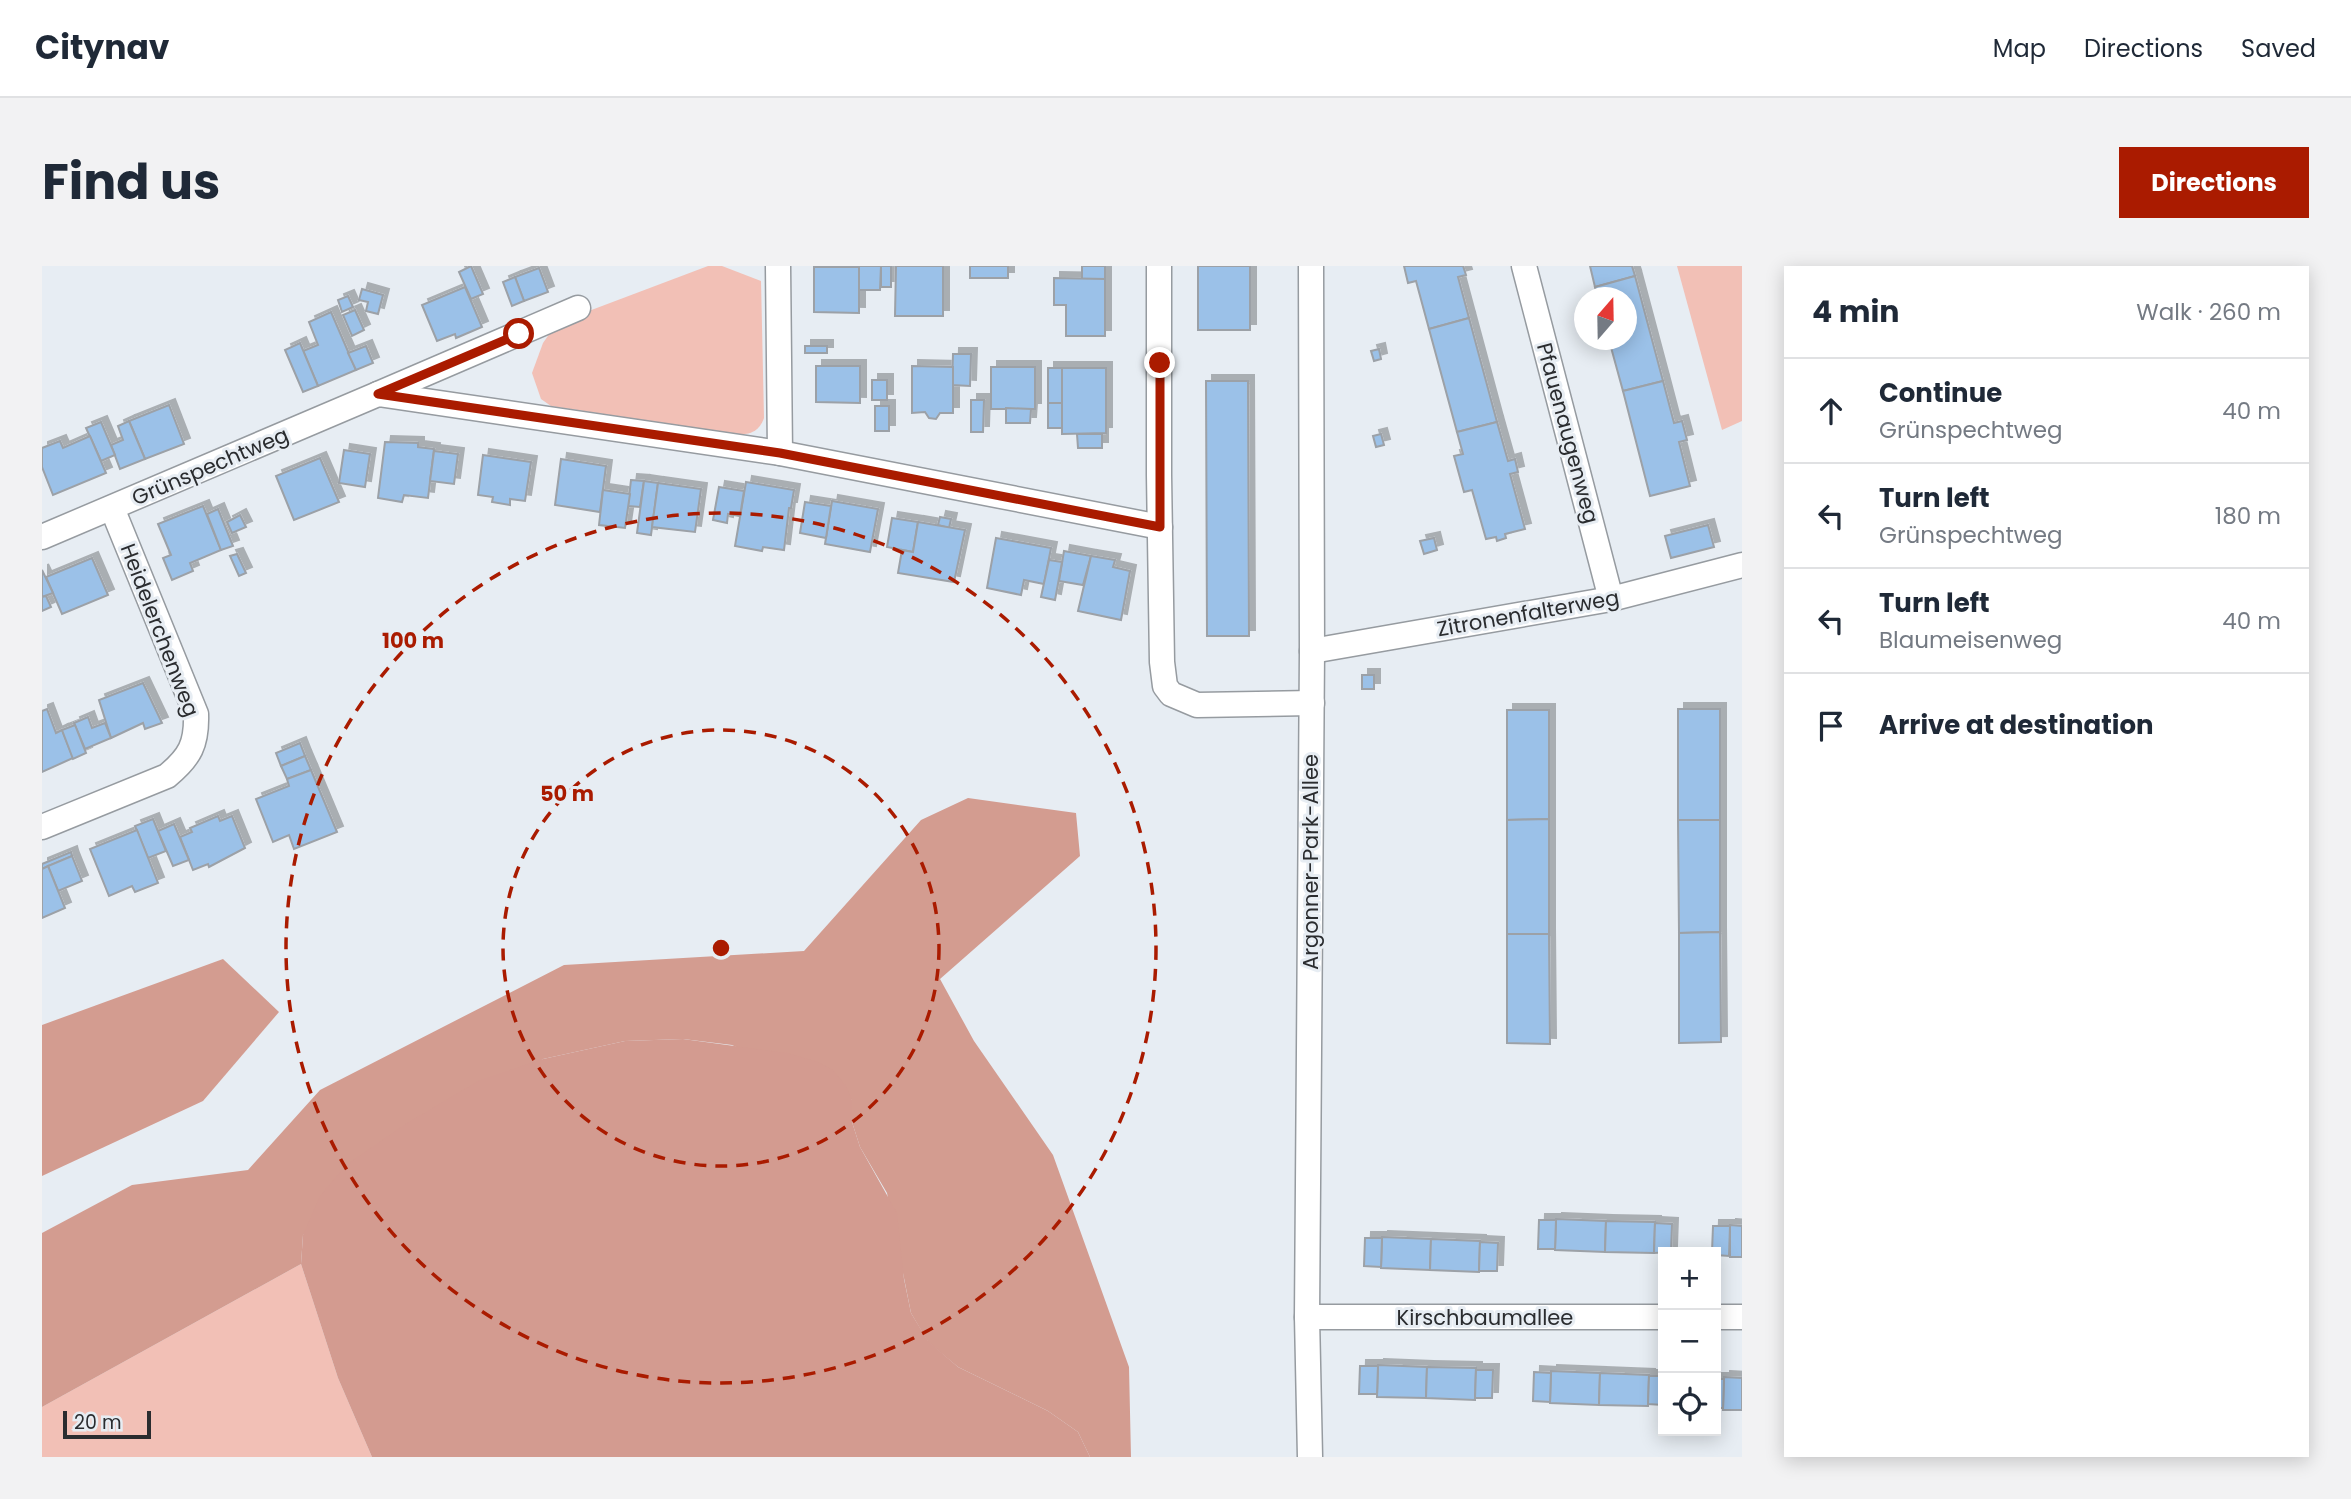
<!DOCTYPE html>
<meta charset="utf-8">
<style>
body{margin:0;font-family:Poppins,sans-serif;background:#f2f2f3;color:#1f2937}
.controls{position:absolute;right:21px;bottom:21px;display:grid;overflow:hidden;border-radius:0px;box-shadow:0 4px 18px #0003}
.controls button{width:63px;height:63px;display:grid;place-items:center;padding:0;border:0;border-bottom:2px solid #e0e1e3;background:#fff;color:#1f2937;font:35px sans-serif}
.compass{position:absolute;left:1532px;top:21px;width:63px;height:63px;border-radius:50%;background:#fff;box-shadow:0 4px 18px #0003;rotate:20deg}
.scale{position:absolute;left:21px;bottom:18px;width:88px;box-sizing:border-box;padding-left:7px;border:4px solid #2a2c2f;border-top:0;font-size:19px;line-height:24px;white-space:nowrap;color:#2a2c2f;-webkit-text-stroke:5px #e7edf3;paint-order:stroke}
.stop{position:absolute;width:21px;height:21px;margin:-16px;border:5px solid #aa1b00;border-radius:50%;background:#fff}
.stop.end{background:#aa1b00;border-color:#fff;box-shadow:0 2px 7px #0008}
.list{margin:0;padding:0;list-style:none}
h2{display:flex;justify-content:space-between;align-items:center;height:91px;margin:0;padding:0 28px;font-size:30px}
h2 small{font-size:23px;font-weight:400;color:#747a83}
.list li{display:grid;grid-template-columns:46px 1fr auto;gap:21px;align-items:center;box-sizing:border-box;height:105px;padding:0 28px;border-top:2px solid #e0e1e3}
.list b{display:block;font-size:26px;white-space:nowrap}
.list p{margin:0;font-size:23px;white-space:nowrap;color:#747a83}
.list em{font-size:23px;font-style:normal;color:#747a83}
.icon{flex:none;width:38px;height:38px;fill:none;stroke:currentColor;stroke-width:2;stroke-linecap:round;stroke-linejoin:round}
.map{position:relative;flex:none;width:1700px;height:1191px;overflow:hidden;border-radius:0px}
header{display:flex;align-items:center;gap:42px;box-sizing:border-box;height:98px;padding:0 35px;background:#fff;border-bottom:2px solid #e0e1e3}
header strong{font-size:33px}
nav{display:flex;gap:38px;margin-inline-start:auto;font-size:24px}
.intro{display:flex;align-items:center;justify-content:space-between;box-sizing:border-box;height:168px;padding:0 42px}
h1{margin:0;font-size:49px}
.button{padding:18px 32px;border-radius:0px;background:#aa1b00;color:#fff;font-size:24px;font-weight:700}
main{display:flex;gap:42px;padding:0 42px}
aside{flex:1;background:#fff;border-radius:0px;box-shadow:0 4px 18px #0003}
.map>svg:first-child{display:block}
</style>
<header>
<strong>Citynav</strong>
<nav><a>Map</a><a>Directions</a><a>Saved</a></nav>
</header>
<div class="intro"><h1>Find us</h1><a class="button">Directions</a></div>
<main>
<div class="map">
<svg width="1700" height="1191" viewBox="0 0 1700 1191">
<defs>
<filter id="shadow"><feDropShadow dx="6" dy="-6" stdDeviation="0" flood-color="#0004"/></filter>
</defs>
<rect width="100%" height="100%" fill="#e7edf3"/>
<g fill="#f2c0b6">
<path d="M666,0h14l39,15 3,137c-5,14 -14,17 -28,16l-185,-28 -10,-7 -9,-26 11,-30 14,-20z"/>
<polygon points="1635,0 1700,0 1700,155 1680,164"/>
<polygon points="259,998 296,1112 330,1191 0,1191 0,1141"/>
</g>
<g fill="#d39c90">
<polygon points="926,532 1034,547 1038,590 898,713 932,775 1011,889 1087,1101 1089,1191 1048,1191 1036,1166 1006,1145 916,1101 886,1076 869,1047 845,927 818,881 810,856 810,834 690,779 641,773 583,775 501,793 261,969 259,998 0,1141 0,967 90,919 206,904 278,824 522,699 762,685 879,554"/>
<polygon points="181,693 237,746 161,835 0,910 0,759"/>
</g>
<polygon fill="#d39b90" points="641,773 745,787 776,796 791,804 804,820 810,834 810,856 818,881 855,947 862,1013 869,1047 886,1075 916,1101 1006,1145 1036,1166 1048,1191 330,1191 296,1112 259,998 261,969 278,930 304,899 362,859 438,814 501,793 583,775"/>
<g fill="#9bc1e8" stroke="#9ca1a7" stroke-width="2" filter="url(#shadow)">
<polygon points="429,0 441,28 429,33 417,6"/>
<polygon points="817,0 839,0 838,24 817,24"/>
<rect x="839" y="0" width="10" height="21"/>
<polygon points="854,0 901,0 901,50 853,50"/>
<rect x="928" y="0" width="38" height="12"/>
<rect x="1040" y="0" width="23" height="13"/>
<rect x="1156" y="0" width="52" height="64"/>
<polygon points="1362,0 1421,0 1424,9 1416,11 1427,52 1387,63 1374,15 1366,17"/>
<polygon points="1548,0 1590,0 1593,10 1553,21"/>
<polygon points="772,1 817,1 817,47 772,46"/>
<polygon points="497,2 506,26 482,35 473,11"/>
<polygon points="1593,10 1621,115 1581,125 1567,74 1584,74 1584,32 1556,32 1553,21"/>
<polygon points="473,11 482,35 470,40 461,16"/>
<polygon points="1012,12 1063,13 1063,70 1024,70 1024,39 1012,39"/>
<polygon points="423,21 440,61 414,72 413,68 395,75 380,39"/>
<polygon points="320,23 341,29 336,48 324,45 326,36 317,34"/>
<polygon points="306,30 311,41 300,46 296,34"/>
<polygon points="313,44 322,64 310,70 301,49"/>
<polygon points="289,46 314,104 276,120 261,85 276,79 267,56"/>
<polygon points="1427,52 1455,156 1415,166 1387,63"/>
<polygon points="258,77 276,120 261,126 243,84"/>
<polygon points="324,80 331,97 314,104 306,87"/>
<rect x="763" y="80" width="22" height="7"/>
<polygon points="1337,83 1339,93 1332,95 1329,85"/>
<polygon points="911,88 929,88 928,120 910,119"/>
<polygon points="774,100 818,100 818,137 774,136"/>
<polygon points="870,100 911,101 911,147 898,147 894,153 887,152 883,146 870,147"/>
<rect x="949" y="101" width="44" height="42"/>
<rect x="1006" y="102" width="14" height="35"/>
<polygon points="1020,102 1064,102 1064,167 1020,168"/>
<rect x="830" y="114" width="15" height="20"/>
<polygon points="1164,115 1206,115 1207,370 1165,370"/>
<polygon points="1621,115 1632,157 1640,155 1645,174 1637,176 1648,220 1608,230 1581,125"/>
<polygon points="929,134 942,134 941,166 929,166"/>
<rect x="1006" y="137" width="14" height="25"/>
<polygon points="127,139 142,178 103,193 87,155"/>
<rect x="833" y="140" width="14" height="25"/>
<polygon points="964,142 989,143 988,157 964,157"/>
<polygon points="87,155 103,193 78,203 69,179 81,174 76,160"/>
<polygon points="59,156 73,189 59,195 44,162"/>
<polygon points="1455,156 1466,195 1473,193 1476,206 1468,208 1483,263 1463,268 1464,272 1455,275 1454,271 1444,273 1430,224 1422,226 1412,190 1421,188 1415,166"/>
<polygon points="1035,168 1060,168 1060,182 1036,182"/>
<polygon points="1339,168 1342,179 1334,181 1331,170"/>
<polygon points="48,170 64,207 11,229 0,201 0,182 18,175 21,182"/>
<polygon points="343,176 376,177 376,181 392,183 386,232 362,229 360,236 336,232"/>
<polygon points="302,184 328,188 323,221 297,217"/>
<polygon points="392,185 416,188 412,218 388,215"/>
<polygon points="441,189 489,196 483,235 468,233 468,239 450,236 451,231 436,229"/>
<polygon points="278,192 297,236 252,254 234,210"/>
<polygon points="519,193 564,200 558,246 513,239"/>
<polygon points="589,214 602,215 598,241 586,240"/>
<polygon points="602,215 616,217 609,269 595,267"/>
<polygon points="704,216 752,224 749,242 747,242 742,284 721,281 720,285 693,280"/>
<polygon points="616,217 659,223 653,266 610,261"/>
<polygon points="677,221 702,225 698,250 686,248 685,257 671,254"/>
<polygon points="561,224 588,228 583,262 557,259"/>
<polygon points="790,235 836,243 828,286 783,278"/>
<polygon points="763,236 789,240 784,272 758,267"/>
<polygon points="161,240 179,284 148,297 151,305 130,314 121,292 129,289 116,258"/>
<polygon points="176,243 191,280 179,284 165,248"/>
<polygon points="198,249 204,261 190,267 185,256"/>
<polygon points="898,251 909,253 907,262 896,259"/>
<polygon points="850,252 876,256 871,286 845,281"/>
<polygon points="876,256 923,264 912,316 856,307 860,284 871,286"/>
<polygon points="1666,259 1672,281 1629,292 1623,270"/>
<polygon points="954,272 1009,282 1002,318 982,314 979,329 945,322"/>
<polygon points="1392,272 1395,284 1382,288 1378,275"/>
<polygon points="1022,285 1049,290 1041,319 1017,315"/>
<polygon points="195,288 204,307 197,310 188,290"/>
<polygon points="1049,290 1073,294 1071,301 1088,305 1079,354 1036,345"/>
<polygon points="50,292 66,329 20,348 4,311"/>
<polygon points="1007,294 1020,296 1013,334 999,331"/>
<polygon points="0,304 11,327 0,331"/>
<polygon points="4,330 9,341 0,345 0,331"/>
<rect x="1320" y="409" width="12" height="14"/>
<polygon points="101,417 120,457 103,463 101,457 69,472 57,434"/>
<polygon points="5,443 14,467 20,464 31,492 0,506 0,445"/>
<rect x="1636" y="443" width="42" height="111"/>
<polygon points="1465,444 1507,444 1507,553 1465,554"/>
<polygon points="46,451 50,462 63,457 69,472 43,483 32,457"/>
<polygon points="33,459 44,487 31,493 20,464"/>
<polygon points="258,477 263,490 239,500 234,487"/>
<polygon points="263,490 269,504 245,513 239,500"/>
<polygon points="269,504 295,566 252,583 247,569 231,576 214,533 247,520 245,513"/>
<polygon points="176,550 178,555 190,550 203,582 167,601 166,598 151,604 138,571 150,566 148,562"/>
<polygon points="111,553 124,585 106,592 93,560"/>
<polygon points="1507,553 1507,668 1465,668 1465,554"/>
<polygon points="1636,554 1678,554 1678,666 1637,667"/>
<polygon points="132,558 147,594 131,600 116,565"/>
<polygon points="95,564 116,617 93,626 90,620 67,630 48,583"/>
<polygon points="29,586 30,590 0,603 0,598"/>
<polygon points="30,590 40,615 16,625 6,600"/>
<polygon points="6,600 23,642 0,652 0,603"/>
<polygon points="1678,666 1679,776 1637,777 1637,667"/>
<polygon points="1465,668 1507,668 1508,778 1465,777"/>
<polygon points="1514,953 1564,955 1563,986 1513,984"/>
<polygon points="1497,954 1514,954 1513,983 1496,983"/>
<polygon points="1564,955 1613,956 1612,987 1563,986"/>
<polygon points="1613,957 1630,958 1629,986 1612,987"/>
<polygon points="1688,959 1700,960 1700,991 1688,991"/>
<polygon points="1671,960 1688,960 1687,990 1674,989 1674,986 1670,986"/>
<polygon points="1340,971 1389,973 1388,1004 1339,1002"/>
<polygon points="1323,972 1340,972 1339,1001 1322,1000"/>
<polygon points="1389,973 1438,975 1437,1006 1388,1004"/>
<polygon points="1438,976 1456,977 1455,1005 1437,1005"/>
<polygon points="1336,1099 1385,1101 1384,1132 1335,1131"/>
<polygon points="1318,1100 1336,1100 1335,1128 1317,1128"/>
<polygon points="1385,1101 1434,1102 1433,1134 1384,1132"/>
<polygon points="1434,1104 1451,1104 1450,1132 1433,1132"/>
<polygon points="1509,1105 1558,1107 1557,1139 1508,1137"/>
<polygon points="1492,1106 1509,1107 1508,1136 1491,1135"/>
<polygon points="1558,1107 1607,1109 1606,1140 1557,1139"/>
<polygon points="1607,1110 1621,1110 1621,1139 1606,1138"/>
<polygon points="1682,1111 1700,1112 1700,1144 1681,1144"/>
<polygon points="1674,1113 1682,1113 1681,1142 1674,1142"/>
</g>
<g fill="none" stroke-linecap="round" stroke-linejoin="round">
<defs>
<g id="minor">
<polyline points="736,0 738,187"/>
<polyline points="1117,0 1117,209 1120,396 1123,420 1129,428 1155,439 1270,437"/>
<polyline points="1482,0 1569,333"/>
<polyline points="336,128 536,42"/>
<polyline points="0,271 336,128 738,187 1118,261"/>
<polyline points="1270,385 1569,333 1700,299"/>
<path d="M0,561l125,-51c23,-19 30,-32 29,-62l-84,-206"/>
<polyline points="1265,1051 1621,1051"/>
<polyline points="1674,1051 1700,1051"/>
<polyline points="1268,1191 1265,1051 1270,385 1269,0"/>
</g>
</defs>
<use href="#minor" stroke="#969ba0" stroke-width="27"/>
<use href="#minor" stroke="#fff" stroke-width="24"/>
</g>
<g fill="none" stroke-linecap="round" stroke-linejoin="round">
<polyline stroke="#aa1b00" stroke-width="9" points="477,68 336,128 738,187 1118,261 1118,97"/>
</g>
<g fill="none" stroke="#aa1b00" stroke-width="3.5" stroke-dasharray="12 9">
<circle cx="679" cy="682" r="218"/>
<circle cx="679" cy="682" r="435"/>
</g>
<g text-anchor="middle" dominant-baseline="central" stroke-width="6" stroke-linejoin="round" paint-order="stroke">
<g font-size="21" fill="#2a2c2f" stroke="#e7edf3">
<text transform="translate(1526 167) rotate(75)">Pfauenaugenweg</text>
<text transform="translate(168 200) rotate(-23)">Grünspechtweg</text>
<text transform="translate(1486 347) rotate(-10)">Zitronenfalterweg</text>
<text transform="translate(118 364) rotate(69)">Heidelerchenweg</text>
<text transform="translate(1268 596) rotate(-90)">Argonner-Park-Allee</text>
<text x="1443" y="1051">Kirschbaumallee</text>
</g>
</g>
<circle cx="679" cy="682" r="10" fill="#aa1b00" stroke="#e7edf3" stroke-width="3.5"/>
<g font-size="21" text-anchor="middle" font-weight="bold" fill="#aa1b00" stroke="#e7edf3" stroke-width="6" stroke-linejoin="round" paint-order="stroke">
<text x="371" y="382">100 m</text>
<text x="525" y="535">50 m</text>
</g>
</svg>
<div class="controls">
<button>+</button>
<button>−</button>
<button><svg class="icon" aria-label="locate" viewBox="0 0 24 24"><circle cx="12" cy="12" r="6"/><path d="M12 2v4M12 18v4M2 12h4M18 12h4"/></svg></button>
</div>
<svg class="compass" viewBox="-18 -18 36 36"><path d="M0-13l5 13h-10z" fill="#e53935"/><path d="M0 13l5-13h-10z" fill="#747a83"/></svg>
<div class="scale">20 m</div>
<div class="stop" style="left:477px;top:68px"></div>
<div class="stop end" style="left:1118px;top:97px"></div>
</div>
<aside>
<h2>4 min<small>Walk · 260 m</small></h2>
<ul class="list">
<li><svg class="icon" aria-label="ahead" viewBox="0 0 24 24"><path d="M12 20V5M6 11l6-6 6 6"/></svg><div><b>Continue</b><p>Grünspechtweg</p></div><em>40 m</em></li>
<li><svg class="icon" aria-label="left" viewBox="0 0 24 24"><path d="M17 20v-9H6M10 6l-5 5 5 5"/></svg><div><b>Turn left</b><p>Grünspechtweg</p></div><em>180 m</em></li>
<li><svg class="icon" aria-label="left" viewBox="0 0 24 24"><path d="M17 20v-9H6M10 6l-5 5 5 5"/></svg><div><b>Turn left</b><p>Blaumeisenweg</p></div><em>40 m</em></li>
<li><svg class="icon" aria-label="arrive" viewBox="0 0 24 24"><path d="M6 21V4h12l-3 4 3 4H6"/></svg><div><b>Arrive at destination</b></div></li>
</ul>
</aside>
</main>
